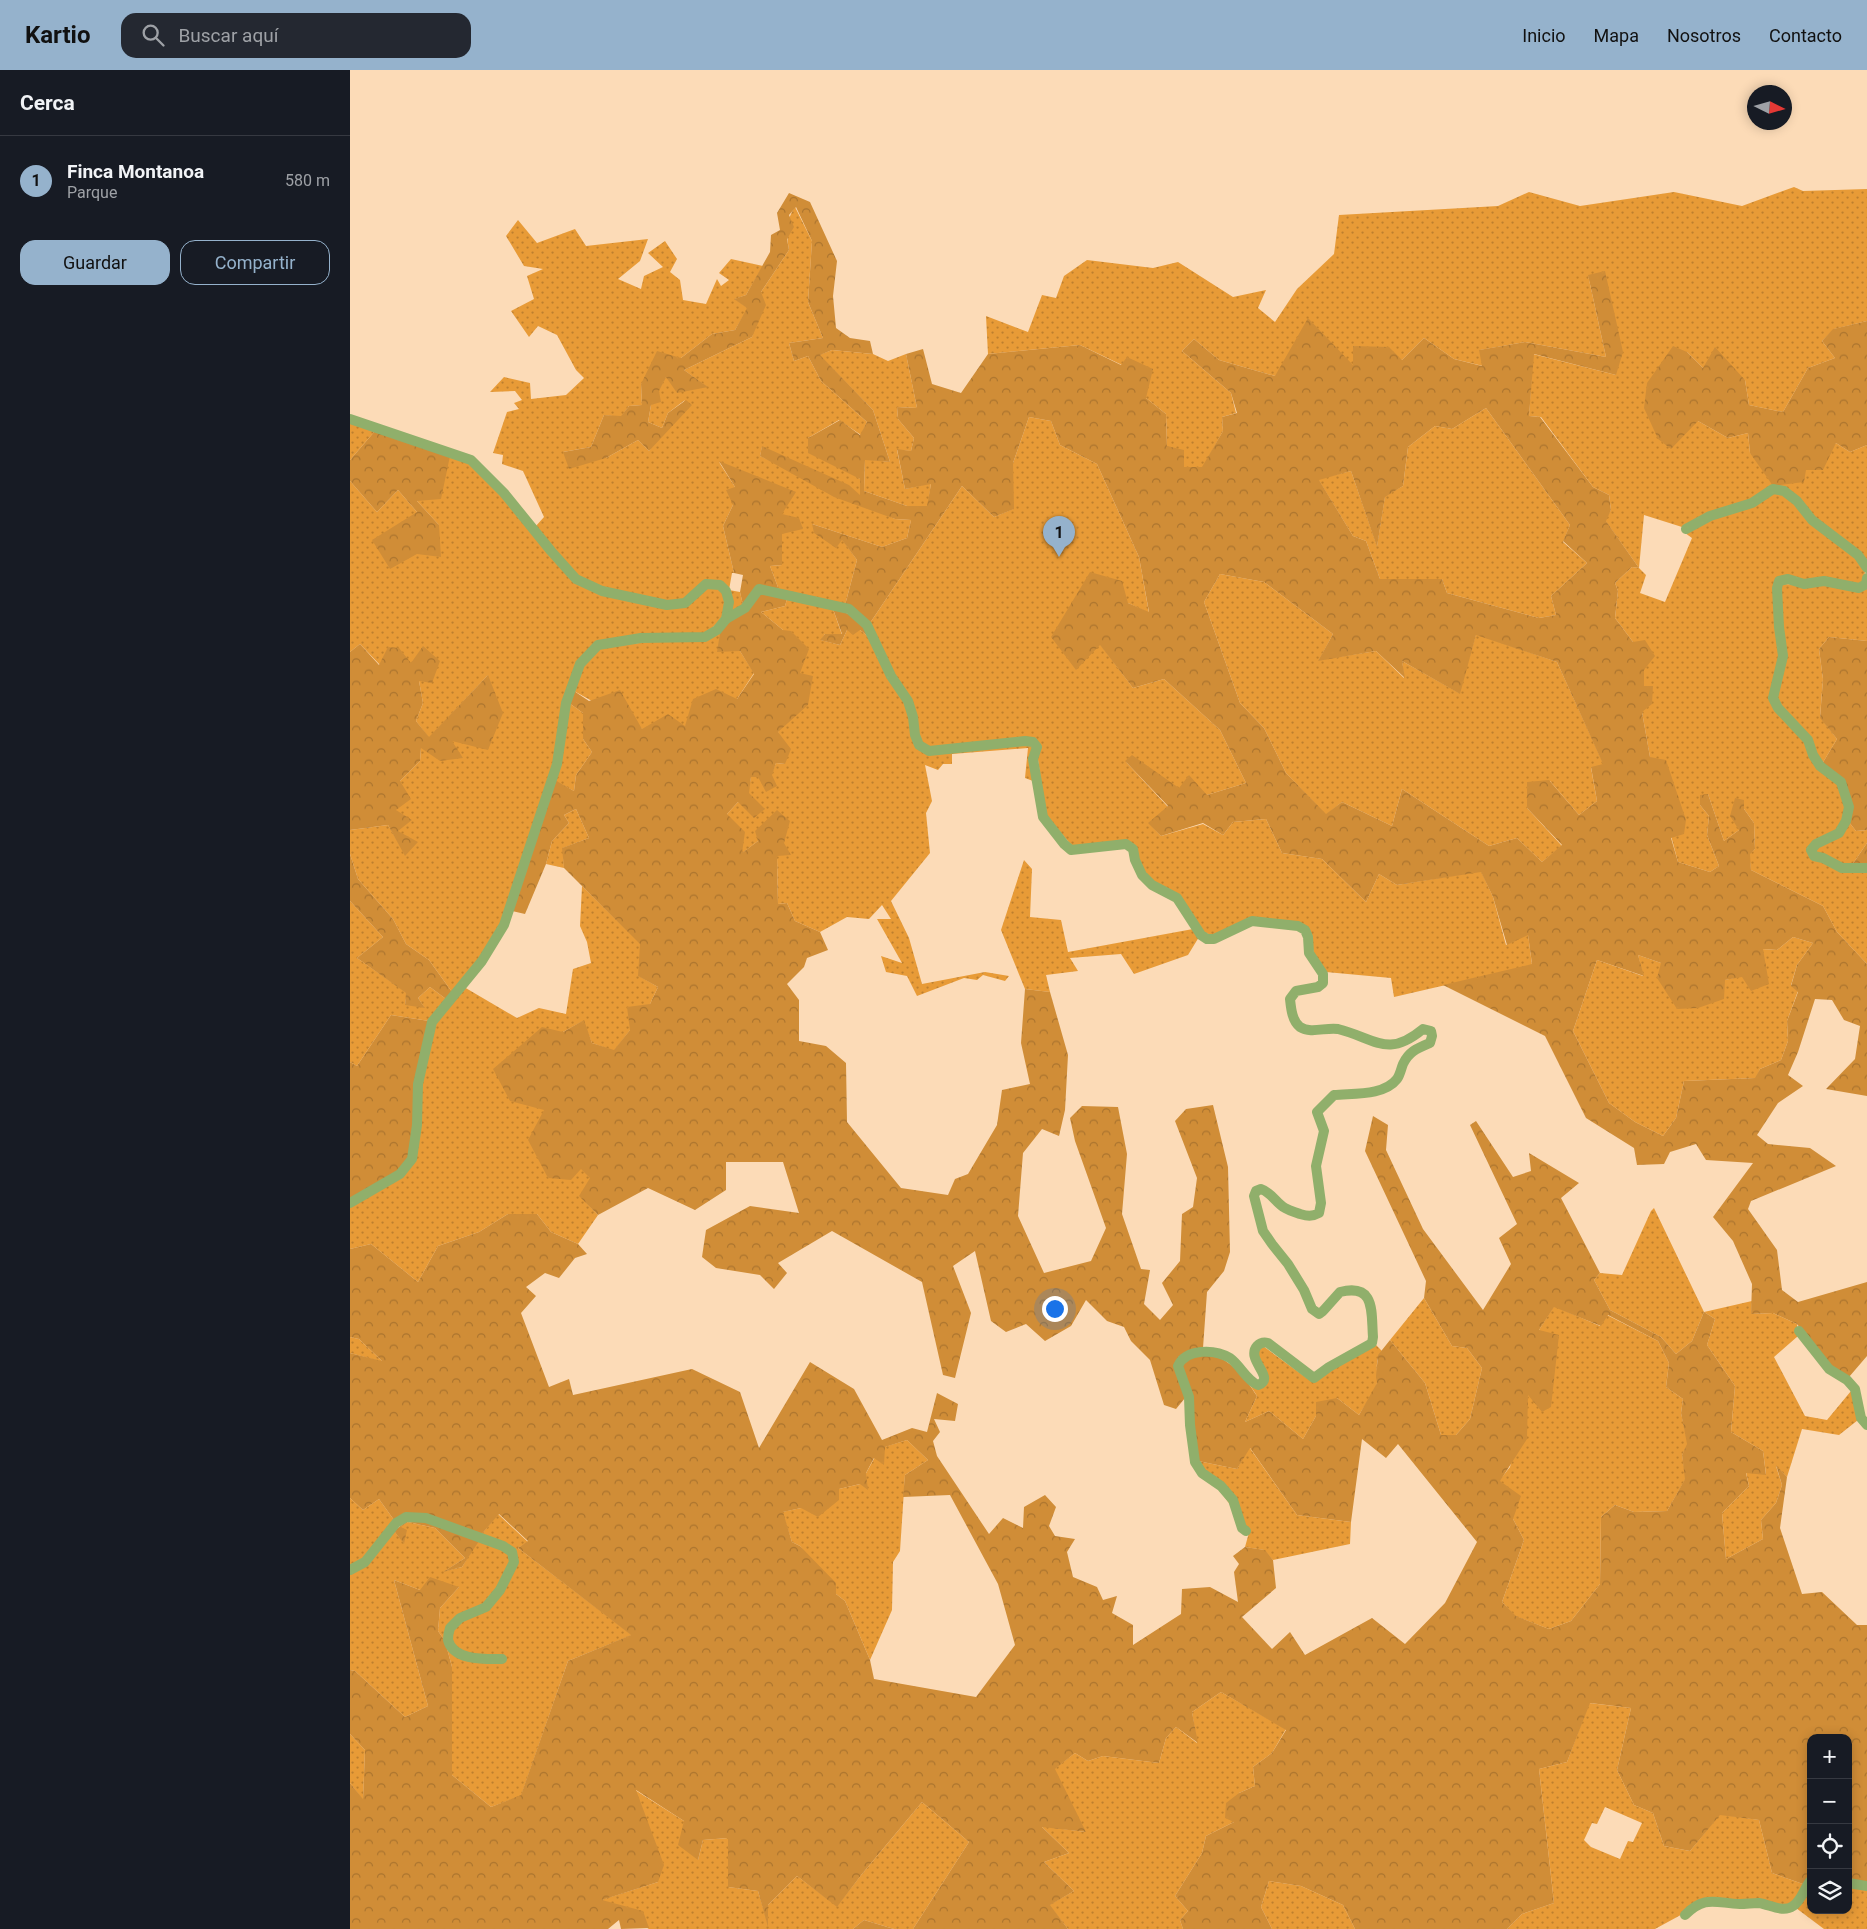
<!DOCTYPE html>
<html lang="es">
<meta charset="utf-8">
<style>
body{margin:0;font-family:Roboto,sans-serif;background:#242831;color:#f1f3f6}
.controls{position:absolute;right:15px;bottom:15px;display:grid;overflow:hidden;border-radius:10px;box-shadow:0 2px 12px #0003}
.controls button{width:45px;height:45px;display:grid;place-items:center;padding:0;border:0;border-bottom:1px solid #363941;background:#171b24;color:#f1f3f6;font:25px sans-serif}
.compass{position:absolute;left:1397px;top:15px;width:45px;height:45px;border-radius:50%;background:#171b24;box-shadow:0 2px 12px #0003;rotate:95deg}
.you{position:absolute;left:704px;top:1238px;width:18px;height:18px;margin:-12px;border:4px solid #fff;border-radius:50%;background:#1a73e8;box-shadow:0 0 0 8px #1a73e833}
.badge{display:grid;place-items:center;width:32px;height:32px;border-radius:50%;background:#95b2cc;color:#111;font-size:16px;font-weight:700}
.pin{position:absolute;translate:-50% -41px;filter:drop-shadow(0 1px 2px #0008)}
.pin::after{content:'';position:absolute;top:26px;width:18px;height:15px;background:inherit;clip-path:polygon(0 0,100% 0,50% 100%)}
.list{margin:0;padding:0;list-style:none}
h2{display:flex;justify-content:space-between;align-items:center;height:65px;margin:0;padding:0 20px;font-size:21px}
h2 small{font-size:16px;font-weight:400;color:#9ea1a6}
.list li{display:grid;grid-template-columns:32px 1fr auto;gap:15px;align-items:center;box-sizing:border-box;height:90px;padding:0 20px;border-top:1px solid #363941}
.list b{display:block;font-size:19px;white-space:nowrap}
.list p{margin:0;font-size:16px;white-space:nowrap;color:#9ea1a6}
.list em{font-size:16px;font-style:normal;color:#9ea1a6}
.actions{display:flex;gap:10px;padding:15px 20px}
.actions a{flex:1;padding:11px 0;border:1px solid #95b2cc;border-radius:15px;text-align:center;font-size:18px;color:#95b2cc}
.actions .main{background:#95b2cc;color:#111}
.icon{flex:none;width:28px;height:28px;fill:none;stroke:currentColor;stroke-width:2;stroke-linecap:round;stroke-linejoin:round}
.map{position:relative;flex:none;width:1517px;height:1859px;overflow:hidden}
header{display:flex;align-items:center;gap:30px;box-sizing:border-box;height:70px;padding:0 25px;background:#95b2cc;color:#111}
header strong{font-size:24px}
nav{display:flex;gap:28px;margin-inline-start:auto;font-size:18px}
.search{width:350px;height:45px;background:#242831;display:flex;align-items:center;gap:12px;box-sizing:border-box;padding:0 18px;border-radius:15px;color:#9ea1a6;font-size:19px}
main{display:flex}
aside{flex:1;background:#171b24}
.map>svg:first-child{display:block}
</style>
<header>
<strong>Kartio</strong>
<div class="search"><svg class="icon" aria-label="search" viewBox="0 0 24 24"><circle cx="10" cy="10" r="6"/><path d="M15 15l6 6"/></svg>Buscar aquí</div>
<nav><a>Inicio</a><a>Mapa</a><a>Nosotros</a><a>Contacto</a></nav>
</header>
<main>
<aside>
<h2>Cerca<small></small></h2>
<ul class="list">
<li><span class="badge">1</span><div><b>Finca Montanoa</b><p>Parque</p></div><em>580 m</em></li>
</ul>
<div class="actions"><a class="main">Guardar</a><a>Compartir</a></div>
</aside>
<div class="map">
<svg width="1517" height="1859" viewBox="0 0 1517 1859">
<defs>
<pattern id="grass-dots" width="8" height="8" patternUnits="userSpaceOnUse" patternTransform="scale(1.25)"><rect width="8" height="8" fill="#e89b37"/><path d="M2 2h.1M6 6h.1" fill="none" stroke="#be7f2e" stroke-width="1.8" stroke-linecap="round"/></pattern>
<pattern id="forest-crowns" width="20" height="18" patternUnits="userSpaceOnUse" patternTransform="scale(1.25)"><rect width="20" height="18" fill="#d08d37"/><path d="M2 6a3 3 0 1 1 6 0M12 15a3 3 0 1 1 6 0" fill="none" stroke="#ab742e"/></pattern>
</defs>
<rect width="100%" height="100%" fill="#fcdbb7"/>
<g fill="url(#grass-dots)" fill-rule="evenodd">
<polygon points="1444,117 1453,121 1517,119 1517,251 1484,259 1472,271 1485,288 1458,298 1433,342 1399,335 1395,310 1353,298 1337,282 1348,351 1378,368 1398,363 1400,383 1456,400 1486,373 1500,382 1517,375 1517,491 1465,448 1436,418 1332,457 1294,445 1289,498 1296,505 1290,523 1315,532 1342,468 1335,463 1361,449 1424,423 1433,424 1505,487 1515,502 1513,512 1508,515 1427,509 1430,586 1420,628 1488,714 1496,737 1493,750 1487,761 1465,771 1462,789 1517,801 1517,894 1487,862 1473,836 1401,800 1399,784 1405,779 1404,753 1394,739 1389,760 1374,771 1358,724 1350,735 1359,746 1357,765 1369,796 1360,802 1328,792 1300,687 1292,642 1294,600 1283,572 1265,548 1268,521 1265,513 1282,497 1289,498 1255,450 1261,440 1259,425 1243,417 1191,347 1179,346 1183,284 1266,305 1238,205 1256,287 1175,272 1130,280 1133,296 1104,289 1074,268 1052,290 1003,276 1004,296 925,306 869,290 844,269 832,281 881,323 886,343 872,347 873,361 853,397 834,397 817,376 816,344 796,328 772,295 730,275 638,284 636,246 678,262 692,225 706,228 714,206 737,190 803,198 828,192 883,227 916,220 908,238 925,252 947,219 984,184 989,145 1148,136 1179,122 1230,136 1324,122 1392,136"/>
<path d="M445,137l17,34 -4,61 15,36 -34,5 5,18 14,-5 13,25 46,41 -6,13 -22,-15 -31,18 52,41v17l-98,-49 -2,9 135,63 16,1 -4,18 -25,9 -70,-23 24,23 6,-8 15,21 -12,45 -66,-15 -9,-24 12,-1v-51l-63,-52 16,25 -2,18 -10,21 11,47h-2l-3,17 11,2 3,13 -13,8 -9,-31 -38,18 -15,2 -65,-14 -25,-11 -43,-50 9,-10 -21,-46 -21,-7 1,-9 -10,-2 14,-41 12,-3 -5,-6 8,-3 -7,-9 -25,1 14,-15 26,6 1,16 35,-4 18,-17 -8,-8 -19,-35 -19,-9 -9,11 -18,-26 23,-12 -7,-23 16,-7 -19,-3 -18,-30 12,-16 19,23 38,-14 11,17 62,-7 -8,22 -22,18 23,10 3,-13 19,-9 -15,-14 17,-12 12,18 -7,13 10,8 3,20 23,4 11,-25 4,7 8,-6 -10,-7 12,-14 32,7 -17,29 -11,4 13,9 -13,22 -23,4 -31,24 -40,26 1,21 -13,1 -8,11 -17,-2 -13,32 -28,5 43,6 32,-18 11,11 36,-51 -17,13 -6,15 -14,-6 3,-17 15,-29 41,11 -23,-17 68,-33 9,-45 28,-42c-3,-15 -3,-31 6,-43z"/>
<polygon points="482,280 523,284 538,291 556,284 567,338 547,337 548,349 564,368 561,381 547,380 555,419 581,413 578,436 557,436 514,421 515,389 540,392 523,340 469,285"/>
<polygon points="1136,338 1220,455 1213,472 1237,493 1201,526 1206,545 1189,548 1097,523 1092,509 1030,509 1016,471 1003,466 968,409 1001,401 1027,476 1035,426 1053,416 1058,377 1085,356 1102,359"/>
<polygon points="679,347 701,351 710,375 747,394 789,487 799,543 778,533 750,574 783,618 814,609 870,660 896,713 857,725 829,719 776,692 818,737 799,753 811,766 853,754 873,765 883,752 916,749 932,783 972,789 1016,832 1029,804 1047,815 1131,801 1143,827 1156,875 1178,864 1182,895 1044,927 1041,908 976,902 966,890 957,858 902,848 864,866 853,862 829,825 804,812 795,803 788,789 786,778 722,776 696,745 685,669 580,677 572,673 544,604 520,553 612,416 644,447 663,439 663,393"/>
<polygon points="0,353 25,361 0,390"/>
<path d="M100,386l19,7 33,32 73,87 92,26 40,-20h12c16,17 1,36 -15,46l-108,8 -19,20 -23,101 -52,161 -22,35 -28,33 -23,-32 -23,-16 -13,-25 -35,-40 -8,-25v-24l38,-5 18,30 -9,-24 -1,-21 4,-29 20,-20 1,-13 30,-7 37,-66 -59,63 -13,-17 7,-18 -4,-22 -8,-18 -31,2 -20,-21 -10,8v-171l27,31 21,-22 19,22 22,13 -22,-24z"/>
<polygon points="870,504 914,512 983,564 969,590 1026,581 1054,608 1052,591 1109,623 1126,564 1207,592 1254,695 1241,698 1247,731 1229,745 1200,711 1177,738 1212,776 1192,792 1167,768 1139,776 1052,719 1042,756 992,732 976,745 936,703 914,658 890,633 854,532"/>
<polygon points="1432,514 1517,517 1517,571 1479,567 1469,579 1473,609 1470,647 1487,669 1472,694 1426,627 1432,556"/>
<polygon points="437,529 483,539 492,565 475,564 471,570 490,575 497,560 510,560 520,568 555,633 567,677 681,675 683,678 683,711 675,708 678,678 602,684 602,694 593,694 588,700 575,695 582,731 576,743 580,783 541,831 559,868 572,914 635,902 659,906 655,911 633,905 627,910 614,908 567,926 557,906 536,902 531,886 552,893 527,849 541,849 532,835 519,849 497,847 470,862 445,851 437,833 428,834 427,786 408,771 391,784 377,744 388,732 414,739 398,723 401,707 421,705 426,693 435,694 428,662 450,603 433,560 411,542 435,536"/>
<polygon points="370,563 390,581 404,603 387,629 335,656 292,659 224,621 233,595 249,578"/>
<polygon points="219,633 233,643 233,669 242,682 226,705 224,721 205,711"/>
<polygon points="226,739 239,768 213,778 214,798 196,794 202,771 219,753 214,745"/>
<polygon points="1499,752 1506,761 1517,760 1517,773 1502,795 1493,795 1466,783 1465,780"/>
<polygon points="674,790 682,799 680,847 711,850 718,882 843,859 849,867 838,885 784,904 771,884 720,888 728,901 696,905 700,922 675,919 651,860"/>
<polygon points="232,816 291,874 289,906 308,917 300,934 264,981 242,973 233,951 213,962 194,1040 231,1098 241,1108 230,1126 248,1145 228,1174 201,1162 187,1144 158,1144 129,1162 88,1176 68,1212 21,1174 0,1179 0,1137 71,1014 85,953 114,917 167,948 189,938 216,944 223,899 241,893 237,872 230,856"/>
<polygon points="0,831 33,867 7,888 57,923 55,934 74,937 68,928 80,917 96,929 79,951 41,945 7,996 0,992"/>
<polygon points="1443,867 1463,873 1447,895 1441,915 1448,921 1437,951 1438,971 1431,990 1410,999 1406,1008 1334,1011 1326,1048 1313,1066 1285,1052 1259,1033 1223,961 1247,890 1293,906 1288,885 1311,893 1375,910 1392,906 1412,879 1427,880"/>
<polygon points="1304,1138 1354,1242 1402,1231 1401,1244 1423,1243 1447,1254 1448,1266 1424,1287 1455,1346 1477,1350 1501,1321 1508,1350 1489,1365 1452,1359 1437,1407 1426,1396 1432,1415 1426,1433 1411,1450 1413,1469 1376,1489 1372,1443 1399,1416 1396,1402 1416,1404 1413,1381 1381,1362 1385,1316 1357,1275 1365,1249 1354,1242 1342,1271 1326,1284 1311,1267 1260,1240 1244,1210 1250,1203 1272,1205 1301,1141"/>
<polygon points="1074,1228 1102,1276 1117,1278 1132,1298 1120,1349 1106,1365 1091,1365 1075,1313 1040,1270"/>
<polygon points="1204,1236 1250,1256 1257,1245 1308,1271 1319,1293 1316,1317 1333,1329 1331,1343 1338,1374 1332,1385 1336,1408 1317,1441 1284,1442 1265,1435 1251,1447 1250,1514 1221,1551 1199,1559 1165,1546 1152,1532 1174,1470 1163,1449 1149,1411 1160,1397 1178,1324 1189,1260"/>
<polygon points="0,1267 9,1269 33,1292 0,1283"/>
<path d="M1025,1274l7,7c-8,9 -4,21 -5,32 -1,7 -14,25 -18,32l-22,-17 -21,18 -13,23 -34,-28 -24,11 12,-26 -7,-11 15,1 -8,-33 6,-7 45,33 23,-9z"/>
<polygon points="557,1370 578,1390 555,1405 550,1481 543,1492 542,1540 520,1590 495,1531 486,1524 450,1476 442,1472 432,1442 451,1438 489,1419 510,1414 525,1387 534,1394 534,1377"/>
<polygon points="899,1377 947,1445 1001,1452 1000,1474 923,1490 914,1480 895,1477 900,1459 895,1455 848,1391 887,1399"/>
<polygon points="0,1428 13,1440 29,1429 44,1450 13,1490 0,1497"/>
<polygon points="148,1444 178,1472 168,1478 282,1565 218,1591 171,1726 141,1737 102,1705 102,1597 95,1571 88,1561 90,1538 109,1517 70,1520 44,1510 78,1636 55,1647 5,1601 0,1600 0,1504 44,1461 54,1473 50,1457 58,1452 85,1458 115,1488 95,1501 112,1497 131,1465"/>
<polygon points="871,1622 936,1659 922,1683 903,1697 905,1716 889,1723 884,1752 856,1766 852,1783 825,1826 838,1841 830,1850 833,1859 718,1859 699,1835 724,1821 694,1792 719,1783 691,1756 735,1762 704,1699 725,1683 738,1691 753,1686 809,1693 816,1668 826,1657 847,1673 842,1642"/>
<path d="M1239,1633l42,5 -14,62 17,35 19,8 11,33 26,5 30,-37 39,6 13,53 31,11 -5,13 -13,10 -73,-9 -57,31h-148l15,-15 32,-11 -15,-134 28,-7zM1255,1737l37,16 -9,19 -5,-1 -8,18 -29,-12 -7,-7 8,-17 5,1z"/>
<polygon points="0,1664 15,1680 13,1730 0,1713"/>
<polygon points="285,1720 334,1751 348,1790 353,1770 378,1768 378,1817 408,1821 418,1854 418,1835 447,1806 487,1836 512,1804 572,1732 619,1772 563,1859 544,1859 514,1850 503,1859 297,1859 299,1859 251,1830 308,1812"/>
<polygon points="919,1811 951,1816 993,1835 1005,1859 922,1859 911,1837"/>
<polygon points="1461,1815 1461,1840 1498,1840 1498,1816 1517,1819 1517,1859 1474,1859 1446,1838"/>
</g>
<g fill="url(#forest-crowns)" fill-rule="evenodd">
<path d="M439,123l21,9 27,59 -4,35 3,32 14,10 20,3 3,13 -41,-4 -12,5 53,55 17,52 -25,-2 -1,31 43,15h20l4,-22 -26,5 -8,-40 14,2 3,-13 -16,-19 -1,-12 20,1 -11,-54 17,-5 9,35 29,9 27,-39 92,-9 41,20 6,-8 26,12 -7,29 20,16 1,32 17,4v17h18l21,-36 -1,-14 15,-4 -6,-20 -49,-42 12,-12 25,21 56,16 33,-58 45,47v-19l36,1 13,13 22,-22 30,21 28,7 -3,-16 46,-8 81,15 -18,-82 17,-4 18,81 -7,23 -82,-21 -5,62 11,1 53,70 16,8 2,15 -5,11 33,47 -7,-1 -17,16 3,8 -3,27 18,24 12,-2 10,16 -11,14v16h9l-1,18 -10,8 8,45 16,3 20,60 -2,14 -13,4 7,24 32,10 9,-6 -12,-31 2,-19 -9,-11v-10l8,-1 16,47 15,-11 -9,-14 5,-18 9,2v9l10,14 1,26 -5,5 1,16 72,36 14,26 30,32v132l-41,-7 29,-30 5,-33 -16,-6 -12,-20 -17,-1 -17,53 -10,23 15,11 -25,17 -21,32 11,9 42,4 26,18 -85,35 -3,8 29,41 5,40 16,12 69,-20v74l-18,21 -18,-10 -34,-43 -24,-11 -22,1 1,-30 -19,-43 -20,-24 40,-54 -47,-3 -10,-16 -26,8 -6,12 -27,1 -3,-17 -48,-30 -41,-82 -102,-51 89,-21 -4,-29 -21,10 -14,-48 -12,-25 -84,13 -18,-11 -13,28 -44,-43 -40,-6 -16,-34 -33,3 -10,13 -20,-12 -42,13 -13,-13 20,-17 -43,-45 7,-6 47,33 10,-13 18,20 39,-12 -26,-53 -56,-51 -31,9 -33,-43 -24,25 -25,-33 39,-65 32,9 6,22 21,9 -10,-55 -42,-93 -37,-19 -9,-24 -22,-4 -16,46 1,46 -20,8 -32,-31 -92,137 -25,-18 12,-45 -15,-20 -6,8 -22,-15 -2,-9 70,23 25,-9 4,-18 -16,-1 -61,-22 -74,-41 2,-10 87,39 11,10v-16l-52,-26v-15l32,-18 20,15 7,-13 -46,-41 -13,-25 -14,5 -5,-18 34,-5 -15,-36 4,-61 -16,-34 -7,8 5,12 -7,12 2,11 -28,42 5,13 -14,32 -68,33 24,17 -31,6 -11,-16 -7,14 2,11 -10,3 -3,17 14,6 6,-15 18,-13 6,5 -43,46 -11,-11 -32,18 -37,11 -6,-17 28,-5 13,-32 17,1 8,-10 13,-1 -1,-21 16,-33 24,7 31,-24 23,-4 12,-22 -13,-9 12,-4 24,-43 1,-17 9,-5 -3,-17zM1136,338l84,117 -7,16 24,22 -36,33 5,19 -17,3 -92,-25 -5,-14h-62l-14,-38 -13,-5 -34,-56 32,-9 26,76 8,-50 18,-11 5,-39 27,-21 17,3zM870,504l44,8 69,52 -15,27 58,-10 29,27 -3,-17 58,33 16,-59 81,27 46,102 -12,3 6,34 -18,14 -30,-35 -22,2v26l35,37 -20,17 -25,-24 -28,8 -87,-57 -10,37 -50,-24 -16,12 -40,-41 -22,-45 -24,-25 -36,-101zM1443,867l20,6 -16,22 -6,21 7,6 -11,29 1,20 -7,19 -21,9 -5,9 -71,3 -8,37 -13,18 -28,-14 -26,-19 -36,-72 24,-71 47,16 -6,-21 23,8 -4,15 20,31 21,-1 26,-9 1,-19 17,-3 9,14 18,-7 -6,-35 14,1z"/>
<polygon points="1517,251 1517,375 1500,382 1486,373 1473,400 1456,400 1454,412 1423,416 1400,383 1398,363 1378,368 1348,351 1321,379 1308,369 1294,338 1297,313 1323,276 1337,282 1353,298 1365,277 1395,310 1399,335 1433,342 1458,298 1485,288 1472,271 1483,259"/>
<polygon points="25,361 100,386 91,429 67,431 89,455 91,487 67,484 40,499 22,470 67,442 48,420 27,442 0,411 0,390"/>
<polygon points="369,391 446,422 432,444 449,448 453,459 432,464 432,495 420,496 429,520 408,516 393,535 390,522 393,505 384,503 373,456 383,435 376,420 385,417"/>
<polygon points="411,523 437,529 435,536 411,542 433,560 441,561 459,579 450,603 463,606 458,635 428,662 441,679 435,694 426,693 422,705 427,716 416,722 408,707 401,707 399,723 415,739 404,748 388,732 377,744 395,762 392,783 408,771 405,761 427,740 440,751 434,773 441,785 427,786 428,834 437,833 445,851 470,862 478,880 457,888 454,897 437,914 449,930 449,971 476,976 496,993 497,1052 551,1118 598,1125 605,1109 618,1104 647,1055 652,1020 680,1014 671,973 675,919 700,922 718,985 715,1040 709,1066 692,1059 673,1083 668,1146 694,1203 741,1191 756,1158 725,1071 720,1048 732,1036 768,1037 777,1084 772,1144 791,1199 800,1200 794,1234 810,1250 823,1235 812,1213 830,1191 832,1144 843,1137 847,1108 825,1051 836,1039 863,1035 878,1097 880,1182 874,1201 857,1222 853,1278 828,1287 835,1328 826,1339 814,1335 800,1290 781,1271 774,1257 757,1251 736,1230 721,1256 695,1271 676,1254 656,1262 641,1251 625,1181 603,1196 621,1243 605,1308 593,1305 572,1212 482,1161 428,1193 437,1203 424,1219 410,1205 366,1198 352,1187 356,1160 400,1136 449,1143 433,1092 376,1092 376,1120 345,1140 298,1118 248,1145 229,1126 240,1108 231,1099 221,1110 198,1108 178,1070 194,1040 160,1031 143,999 192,957 213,962 234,950 242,973 264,980 280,960 277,937 300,934 308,917 288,906 290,874 214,798 212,778 239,768 226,739 214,745 219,753 202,771 196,794 175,844 162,841 205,710 224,721 226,705 242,682 233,669 233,643 219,633 224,621 239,631 270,620 292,659 318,644 335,656 343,629 366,619 387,629 404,604 390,581 367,582 370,563 377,553"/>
<path d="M483,539c19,4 29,12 37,29l-10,-8 -7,5 -6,-5 -7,15 -20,-5 5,-6h17z"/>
<polygon points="1479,567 1517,571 1517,760 1506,761 1499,752 1502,736 1472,694 1487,669 1470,648 1473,609 1469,579"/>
<polygon points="10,574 29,595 38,577 49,578 61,593 73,576 90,591 82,613 69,611 73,633 66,651 79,667 138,605 153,643 138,680 102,671 113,688 90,691 71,678 70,691 50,711 61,729 46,740 62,750 48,761 68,772 55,786 38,755 0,760 0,582"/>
<polygon points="1517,773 1517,795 1502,795"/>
<polygon points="0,784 8,809 43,849 56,874 79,890 102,922 96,929 80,917 68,928 75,938 55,935 56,923 7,888 33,867 0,831"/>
<polygon points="41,945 79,951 59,1087 47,1102 0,1130 0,992 7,996"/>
<path d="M1023,1046l15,9 -2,25 37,79 60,81 28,-46 -12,-26 18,-14 -47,-99 6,-4 37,56 18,-6 -2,-18 50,30 -18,15 39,75 -6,7 16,30 51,27 15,17 16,-13 12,-29 11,7 -8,26 28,41 -4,46 32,19 3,24 -20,-2 3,13 -27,27 4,46 37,-20 -2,-19 15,-17 6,-18 -6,-20 11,12 -7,51 22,66 20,-2 35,33h10v258l-19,-3v-142h-37v139l-8,7 -31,-11 -13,-53 -39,-5 -30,36 -26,-5 -11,-33 -19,-8 -17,-35 14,-62 -41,-5 -23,59 -28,7 15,134 -32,11 -15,15h-152l-12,-24 -42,-19 -32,-5 -8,26 11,22h-89l-3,-9 8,-9 -13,-15 27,-43 4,-17 28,-14 -9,-4 1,-15 13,-10 16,-7 -2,-19 19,-14 14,-23 -65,-38 -29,20 6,31 -22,-16 -10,11 -7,25 -56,-7 -15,5 -13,-8 -20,16 31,63 -44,-5 27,26 -25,9 30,29 -24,14 18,24h-155l56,-87 -47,-40 -60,72 -25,33 -40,-31 -29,29v22l-10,-36 -30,-4v-49l-25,2 -5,20 -20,-15 6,-24 -48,-31 28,75 -6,17 -56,18 41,11 6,17 -28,1 -2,-9 -11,9h-258v-146l13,16 2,-49 -15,-16v-64l5,1 50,46 23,-11 -34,-126 26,10 10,-13 29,10 -19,21 -2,23 7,10 7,26v108l39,32 30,-12 47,-134 63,-26 -113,-87 10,-7 -29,-27 -18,21 -55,-20 -32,5 -15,-21 -16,11 -13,-12v-145l32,8 -23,-22 -9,-2v-88l21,-5 47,38 20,-36 41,-14 29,-18h29l14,18 27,12 9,10 -12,4 -16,20 -14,-5 -19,14 10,9 -15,17 28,74 20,-8 4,16 119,-26 48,23 19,56 51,-86 44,27 28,51 30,-12 15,4 10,-39 21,11 -3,17 -21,-2 6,13 -7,9 4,15 52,78 14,-16 20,10 1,-21 21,-12 11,12 -7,19 6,10 20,3 -8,13 6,25 24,10 6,13 14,-4 -5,17 21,12v20l48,-31 1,-25 28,-2 28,15 -4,-30 5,-8 -6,-8 12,-9 20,3 8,10 3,28 -34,29 30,32 18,-17 15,23 67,-37 33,26 40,-41 32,-61 -79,-98 -12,14 -24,-19 -11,83 -54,-7 -47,-67 -13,21 -39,-8 -16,-88 1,-12c6,-2 13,-6 19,-6 25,-2 43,22 55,41l-12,26 24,-11 34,28 13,-23v-14l21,-4 22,17 18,-32 -1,-7 2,-21 12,-15 35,43 16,52h15l14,-16 12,-51 -15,-20 -15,-2 -28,-48 2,-17 -61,-130zM1204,1237l47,19 7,-11 50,26 11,22 -3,24 17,12 -2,14 6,31 -5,11 3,24 -18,32 -33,1 -19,-7 -14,12 -1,67 -29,37 -22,8 -33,-13 -14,-14 22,-62 -11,-21 8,-23 -21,-15 27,-42 1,-44 14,17 9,-5 8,-72 -20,-5zM557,1370l21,20 -23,15 -2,22 47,-2 48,89 17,61 -39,52 -102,-18 -4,-19 -25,-59 -9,-7v-11l-36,-37 -8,-4 -9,-30 18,-4 17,9 21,-17v-11l21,-5 8,6 -2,-17 8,-15 10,7 1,-18z"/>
<polygon points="57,1451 75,1451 129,1471 112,1497 93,1502 115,1488 85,1458 58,1452 51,1457 57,1460 54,1474 44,1461"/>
<polygon points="514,1850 544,1859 503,1859"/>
</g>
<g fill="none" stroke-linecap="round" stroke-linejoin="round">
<g stroke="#90af6b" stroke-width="10">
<polyline points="0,349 121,390 154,423 201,481 226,509 252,521 317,535 335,533 356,514 370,515 376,521 379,532 376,549 367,560 355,567 291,568 248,575 230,594 216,633 207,694 154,855 132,891 82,952 68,1014 67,1055 62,1089 50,1104 0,1133"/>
<polyline points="1336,459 1360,446 1402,433 1423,419 1434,421 1447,431 1462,450 1508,485 1517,498"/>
<polyline points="1517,508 1516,514 1509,518 1474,511 1454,514 1438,509 1429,511 1427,518 1429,557 1433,586 1423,628 1428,638 1458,670 1463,685 1470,696 1491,712 1499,737 1496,751 1489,763 1466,774 1461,780 1464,786 1473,788 1492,798 1517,798"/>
<path d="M376,549l19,-11 14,-19 90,20 18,16 24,51 17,25 5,16 2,18 4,10 10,6 96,-10 8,1 4,5 -4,12 10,58 21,27 7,6 55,-6 7,5 2,11 7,15 10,10 25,13 24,37 6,4h7l38,-18 46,5 7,4 3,7 1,16 14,21v9l-5,4 -22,4 -6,8c1,9 2,22 10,28 11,7 26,0 38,2 37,9 49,30 85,0l8,2 1,5 -2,7c-12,5 -21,8 -27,21 -2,5 -3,11 -6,15 -13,17 -44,14 -63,16l-17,17 7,19 -8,35 5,37 -2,10c-7,4 -12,3 -19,1 -5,-2 -10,-3 -15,-6 -9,-5 -14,-16 -24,-19l-5,2 -2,5 9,35 9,13 16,20 16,26 8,19 7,5 4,-3 17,-19c36,-9 31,20 33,45l-1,6 -43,24 -15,11 -46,-35c-4,-1 -8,0 -11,3 -12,14 20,32 1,39 -12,-5 -17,-19 -28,-27 -15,-9 -44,-10 -52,8l11,31 1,28 5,37 7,11 19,13 12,14 9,28 4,3"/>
<polyline points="1449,1261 1479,1299 1497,1310 1505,1319 1511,1348 1517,1355"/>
<path d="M0,1500l15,-8 31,-39 10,-6 20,1 77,28 9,6 2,10 -14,28 -14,17 -26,11 -10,10c-1,3 -2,9 -2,12 5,21 38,19 54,19"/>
<polyline points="1498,1813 1517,1816"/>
<path d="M1335,1845c20,-20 30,-12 55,-11 6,0 13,-1 19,-1 12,2 24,10 34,3 9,-6 11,-18 18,-26"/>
</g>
</g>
</svg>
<div class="controls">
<button>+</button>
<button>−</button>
<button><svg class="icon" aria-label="locate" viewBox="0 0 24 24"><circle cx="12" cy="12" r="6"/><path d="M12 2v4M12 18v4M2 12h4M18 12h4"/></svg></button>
<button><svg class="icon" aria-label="layers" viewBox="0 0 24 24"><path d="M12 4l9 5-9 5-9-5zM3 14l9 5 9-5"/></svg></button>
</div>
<svg class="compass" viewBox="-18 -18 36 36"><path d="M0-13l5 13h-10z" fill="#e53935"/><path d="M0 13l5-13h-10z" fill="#9ea1a6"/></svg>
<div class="you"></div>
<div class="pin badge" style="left:709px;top:487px">1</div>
</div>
</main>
